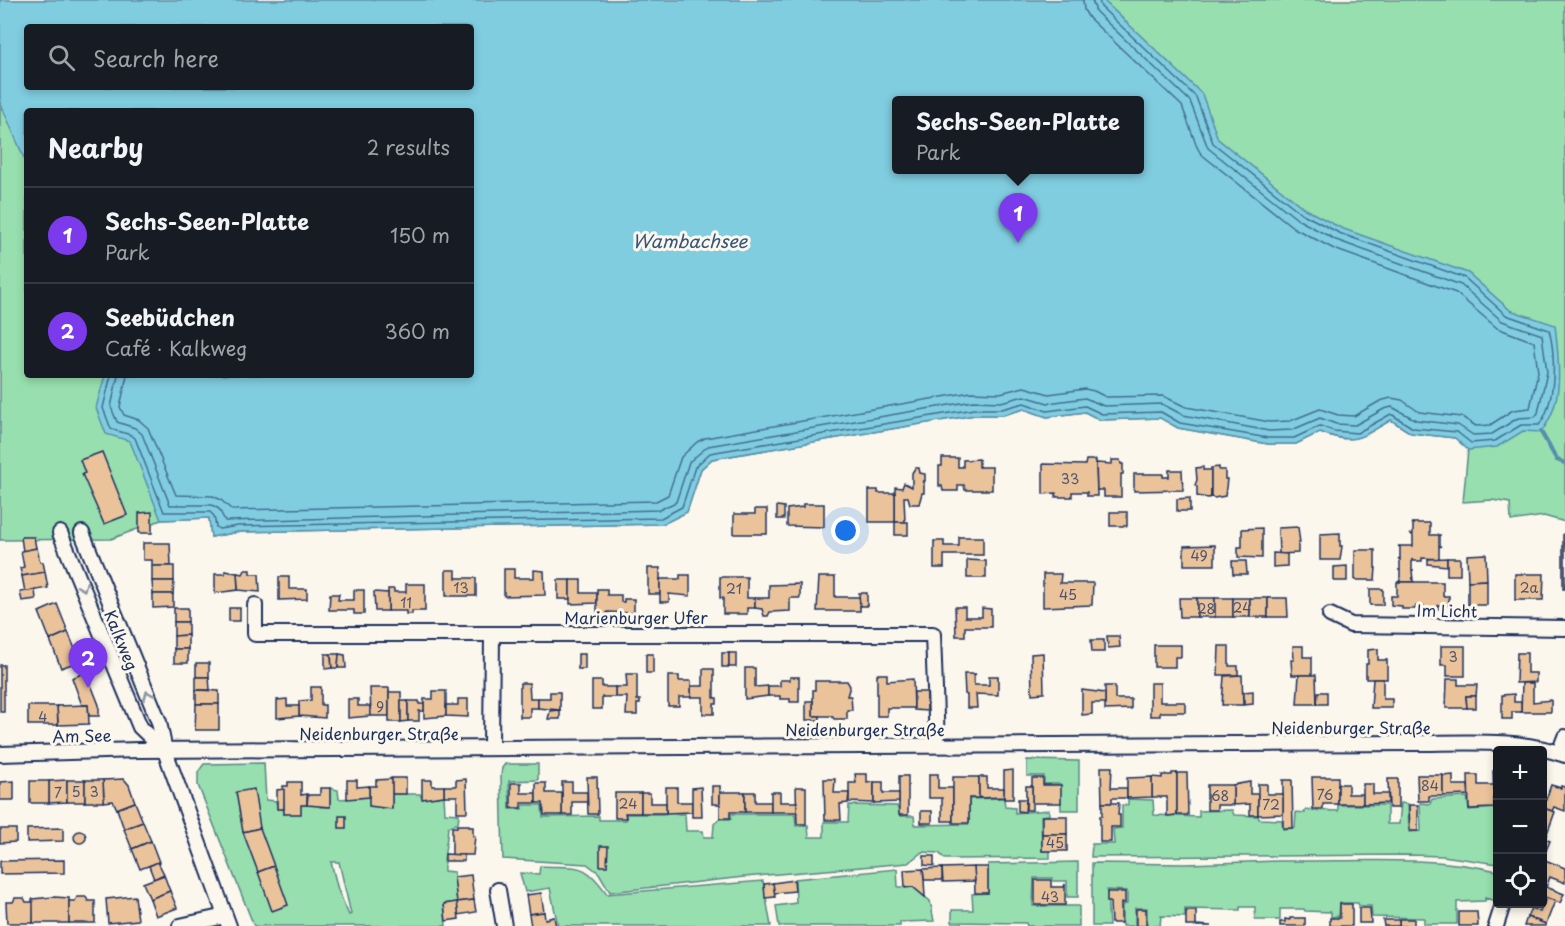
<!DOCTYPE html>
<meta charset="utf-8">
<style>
body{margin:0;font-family:"Playpen Sans",sans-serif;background:#242831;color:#f1f3f6}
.controls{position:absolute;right:18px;bottom:18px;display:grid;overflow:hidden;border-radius:6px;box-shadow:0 3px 9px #0003}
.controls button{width:54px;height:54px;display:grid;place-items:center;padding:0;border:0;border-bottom:2px solid #363941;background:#171b24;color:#f1f3f6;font:30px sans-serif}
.you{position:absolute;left:846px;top:531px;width:21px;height:21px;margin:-15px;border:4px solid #fff;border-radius:50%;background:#1a73e8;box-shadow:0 0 0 9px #1a73e833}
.badge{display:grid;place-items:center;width:39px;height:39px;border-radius:50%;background:#7c3aed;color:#fff;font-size:20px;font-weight:700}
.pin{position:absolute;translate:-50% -50px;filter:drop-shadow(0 2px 3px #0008)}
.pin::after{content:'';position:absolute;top:32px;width:21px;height:18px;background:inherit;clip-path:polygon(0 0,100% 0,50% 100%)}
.popup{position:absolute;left:892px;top:96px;width:252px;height:78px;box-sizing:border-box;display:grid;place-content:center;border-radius:6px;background:#171b24;filter:drop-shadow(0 2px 4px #0005);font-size:20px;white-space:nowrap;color:#9ea1a6}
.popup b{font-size:22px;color:#f1f3f6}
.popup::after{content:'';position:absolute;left:50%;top:100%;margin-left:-12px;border:12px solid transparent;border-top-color:#171b24}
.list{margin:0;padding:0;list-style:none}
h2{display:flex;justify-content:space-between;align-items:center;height:78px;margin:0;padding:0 24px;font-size:26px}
h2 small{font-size:20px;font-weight:400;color:#9ea1a6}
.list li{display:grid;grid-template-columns:39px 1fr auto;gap:18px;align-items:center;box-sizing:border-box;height:96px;padding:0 24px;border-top:2px solid #363941}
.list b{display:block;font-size:22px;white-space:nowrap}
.list p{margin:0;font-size:20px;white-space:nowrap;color:#9ea1a6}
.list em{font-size:20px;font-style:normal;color:#9ea1a6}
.icon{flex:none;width:33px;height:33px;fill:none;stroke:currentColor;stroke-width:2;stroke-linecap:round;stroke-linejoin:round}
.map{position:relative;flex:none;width:1565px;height:926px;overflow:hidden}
.search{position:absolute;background:#171b24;box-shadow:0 3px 9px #0003;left:24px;top:24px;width:450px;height:66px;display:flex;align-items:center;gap:15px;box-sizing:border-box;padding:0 21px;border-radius:6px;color:#9ea1a6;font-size:22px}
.panel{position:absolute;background:#171b24;box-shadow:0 3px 9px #0003;left:24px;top:108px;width:450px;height:270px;border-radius:6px}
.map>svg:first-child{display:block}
</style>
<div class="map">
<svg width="1565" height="926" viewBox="0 0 1565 926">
<rect width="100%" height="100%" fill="#fbf7ec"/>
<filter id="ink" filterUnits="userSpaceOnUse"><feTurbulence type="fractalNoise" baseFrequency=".0167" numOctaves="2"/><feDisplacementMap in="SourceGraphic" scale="12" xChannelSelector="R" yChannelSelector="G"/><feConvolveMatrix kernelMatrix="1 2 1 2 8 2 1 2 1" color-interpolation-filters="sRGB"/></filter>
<g filter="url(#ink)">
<g fill="#97dfae" stroke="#598786" stroke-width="1.5" fill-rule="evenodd">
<path d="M0,0h1565v522l-21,-6 -33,5 -1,-18 -18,-3 -29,2 5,-53 -13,-11 -44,-5 -20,-13c-29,17 -37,26 -71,12l-24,12h-28l-90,-16 -17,-10 -61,2 -15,-8 -38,5 -23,-8 -21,6h-28l-263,44 -11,10 -14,43 -24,12 -425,8 -27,5 -2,-19 -48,2 -50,19 -111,1zM27,27h444v60h-444zM896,100h244v70h-244zM27,111h444v264h-444z"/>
<polygon points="1027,760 1079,761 1079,810 1061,810 1060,784 1044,784 1044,776 1027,776"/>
<path d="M264,763l2,37 10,1 1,7 7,1v5l17,-9h19v2h10v-19l8,2 1,9 30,-2 12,9 1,3 10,-1v-14h28l2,5 22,-3 1,17 14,1 -1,9 -10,4c-1,15 -5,31 -4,44l10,1 3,30 -13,2 2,22h-192l-56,-141v-13l6,-8zM331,862h8l12,52 -2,1 -11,-25z"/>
<polygon points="505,764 538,764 538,780 509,781 510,809 522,809 523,805 542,805 543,817 599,816 599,820 626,820 626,814 685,814 686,831 703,831 704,837 713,837 714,824 719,819 731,819 731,814 795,814 796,826 808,825 809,837 824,837 824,822 848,822 849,805 897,806 900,816 914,816 915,825 969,824 969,799 1004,798 1005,807 1015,808 1015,813 1049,810 1049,815 1041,816 1042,851 1050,851 1050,858 945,859 939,853 922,852 908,863 744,877 610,892 599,873 587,864 503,859 501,776 502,768"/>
<polygon points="1467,797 1469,810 1497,808 1497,864 1443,856 1409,855 1091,857 1092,844 1114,844 1113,829 1122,828 1122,805 1128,805 1128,799 1153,800 1154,815 1199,817 1199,811 1232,810 1234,815 1258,816 1259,819 1282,820 1283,829 1295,828 1296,812 1305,813 1305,810 1338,811 1338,805 1387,805 1387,824 1399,824 1401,803 1408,804 1409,832 1421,831 1420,803 1430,804 1432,799"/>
<path d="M1279,861c72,1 148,-6 218,10v26l-1,4 -11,-3v3l-28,1v22h-33v-6l-52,-1 -1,-11h-12l-1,-3h-18l-1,13 -8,1v-5l-26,-1 -1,-2h-24v11h-25v-13h-15v3l-55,-1v8l-24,-1 -1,10h-13v-18h-12v18h-13v-21l5,-1v-13l-20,-1 2,36h-17v-63l94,1z"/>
<polygon points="1078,862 1078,897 1067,897 1067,881 1053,881 1053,878 1034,878 1033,906 1079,906 1079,926 1027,926 1026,923 952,922 952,910 973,910 972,894 988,893 988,864"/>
<path d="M540,866c38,2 44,-5 67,28l156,-13 8,45h-213l-8,-38 -25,4 -5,-19 19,1z"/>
<polygon points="897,869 898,887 913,887 930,901 934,921 900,922 900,926 779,926 776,906 796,903 795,879"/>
</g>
<path fill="#80cde0" stroke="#588eac" stroke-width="1.5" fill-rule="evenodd" d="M0,0h1103l99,94 16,45 87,70 36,19 127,45 42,37 45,15c4,37 10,77 -14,107l-18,-1 -26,16 -29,3 -13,-12 -44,-5 -20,-13c-30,17 -36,26 -71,12l-24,12h-28l-90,-16 -18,-10 -60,2 -15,-8 -38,5 -23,-8 -21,6h-28l-263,44 -11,10 -14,43 -24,12 -425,8 -27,5 -2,-19 -48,2 -31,-79 -24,-7 -10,-26 9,-33h366v-264h-444v54l-27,-63zM27,27h444v60h-444zM1140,100v70h-244v-70z"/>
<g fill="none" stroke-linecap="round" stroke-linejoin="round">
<g stroke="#436e92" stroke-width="1.5">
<path d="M111,375l-8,33 8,21 20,6 4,3 29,74h46l4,4 2,11 3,2 19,-3 423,-8 21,-11 13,-40 15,-14 264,-44h28l22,-6 23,8 38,-5 17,8 59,-2 19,11 88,15h26l26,-12 14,5 23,2 34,-19 22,14 44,4 14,11 24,-2 26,-16h18c17,-22 17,-69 10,-95l-43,-15 -41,-37 -126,-45 -38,-20 -88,-70 -17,-46 -95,-90 -2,-7"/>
<polyline points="118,375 111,407 117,422 135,428 142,434 170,505 212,505 219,509 225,521 659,510 676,502 689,462 708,446 973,401 1001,402 1024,396 1048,403 1085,398 1104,406 1162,404 1183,415 1269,431 1292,430 1320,418 1336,424 1355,425 1384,409 1392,407 1416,420 1458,425 1473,435 1492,434 1518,418 1535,417 1538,413 1547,372 1542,335 1502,321 1461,285 1336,240 1297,219 1208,148 1190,101 1096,12 1092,0"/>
<polyline points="127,375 120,407 124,415 139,420 148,428 176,495 213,496 221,500 232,510 656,501 668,495 681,457 697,442 705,438 971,392 1000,393 1024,387 1049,394 1085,389 1094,391 1106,397 1163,396 1186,407 1270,422 1290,421 1320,409 1338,415 1354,416 1380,401 1391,398 1402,400 1419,412 1462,417 1476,426 1490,425 1513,410 1530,408 1538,372 1534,342 1497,328 1456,293 1334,249 1294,228 1201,154 1197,147 1182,106 1089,18 1084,10 1083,0"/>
</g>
<polyline stroke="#588eac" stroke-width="4.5" points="1541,432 1557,460 1565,463"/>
</g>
<g fill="#ebc39b" stroke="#1b2f5e" stroke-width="1.5">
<polygon points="102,452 127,515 104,524 82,474 85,473 80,460"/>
<polygon points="942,458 958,458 958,467 963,467 963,460 979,459 979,467 992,467 992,490 965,490 964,485 958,485 958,491 943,491 942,486 939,486 939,466 942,466"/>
<polygon points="1086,460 1096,460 1097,496 1087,496 1087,492 1072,492 1072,497 1056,497 1056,493 1043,494 1043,464 1085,465"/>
<polygon points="1112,460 1120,460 1121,464 1123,464 1123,474 1121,474 1121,497 1104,497 1104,490 1097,490 1096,463 1112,464"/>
<polygon points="1203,467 1203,470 1211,470 1211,497 1208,498 1197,496 1197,487 1195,485 1197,480 1196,468"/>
<polygon points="1219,467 1219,470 1225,470 1225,479 1227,479 1225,496 1214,498 1211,497 1211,468"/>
<polygon points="915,468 919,468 920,473 925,474 925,481 922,481 924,482 924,493 922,493 919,504 910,504 908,497 904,497 905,522 895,522 895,487 902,488 904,483 912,487 912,473"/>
<polygon points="1169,470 1182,470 1183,490 1134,491 1134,474 1163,474 1163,477 1169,477"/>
<polygon points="869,490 878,490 878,493 895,493 895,522 869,522"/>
<polygon points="1190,498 1190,511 1177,511 1177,499"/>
<polygon points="803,504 824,504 824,527 787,526 787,509 803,507"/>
<polygon points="777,506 784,507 784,519 777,519"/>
<polygon points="755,509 767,509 767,534 734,534 734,514 755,514"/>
<polygon points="152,512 152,533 139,533 139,513"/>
<rect x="1110" y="512" width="17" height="14"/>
<rect x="895" y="522" width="13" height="13"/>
<polygon points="1411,523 1430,523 1430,535 1441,535 1439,535 1439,546 1441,546 1439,547 1439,558 1441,559 1422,558 1422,561 1413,561 1412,559 1412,570 1414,570 1412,570 1413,581 1414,582 1398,582 1400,581 1400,570 1398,570 1400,570 1400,559 1398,559 1400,558 1400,547 1398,546 1413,546 1413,536 1411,534 1413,534 1413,524"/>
<polygon points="1298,527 1300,543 1298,543 1298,553 1279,554 1278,528"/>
<polygon points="1262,528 1262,558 1238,557 1238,547 1242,547 1242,529"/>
<polygon points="1340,533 1340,546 1342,546 1340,560 1320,560 1320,534"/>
<rect x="1563" y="534" width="2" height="55"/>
<polygon points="21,537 34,537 36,548 23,551"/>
<polygon points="959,537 983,537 983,555 944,555 944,568 934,568 934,541 944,541 944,546 959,546"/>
<polygon points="143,543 170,543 171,566 152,566 152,560 143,560"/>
<polygon points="1215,545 1215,565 1184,565 1184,546"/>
<polygon points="37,548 40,562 43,562 45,572 22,576 20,568 24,567 21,551"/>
<polygon points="1355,550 1375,550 1375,568 1376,568 1375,580 1355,580"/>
<polygon points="1273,553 1287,554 1287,566 1273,567"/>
<polygon points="1486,554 1487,580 1468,581 1467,555"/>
<polygon points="1447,558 1447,566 1428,564 1428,559"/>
<rect x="1447" y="558" width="13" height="17"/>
<polygon points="967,560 986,561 986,578 967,578"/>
<polygon points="1232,561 1246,561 1247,574 1233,574"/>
<rect x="152" y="566" width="22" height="15"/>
<polygon points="1347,566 1347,581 1334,581 1334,567"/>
<rect x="648" y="568" width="12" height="26"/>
<polygon points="504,569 514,569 514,578 534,578 534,570 544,571 545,595 504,596"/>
<polygon points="245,570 250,570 250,574 259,574 260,592 238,590 237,573 243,574"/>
<polygon points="446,570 456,570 456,578 476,578 476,596 446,596"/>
<polygon points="225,571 237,573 238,590 215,593 215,574 225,574"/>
<polygon points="45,572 48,588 25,592 22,576"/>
<polygon points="1043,574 1061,574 1060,583 1093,583 1092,605 1043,607"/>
<polygon points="1515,574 1544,574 1543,600 1515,600"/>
<polygon points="680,575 690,575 690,596 669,594 669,602 660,602 660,579 680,579"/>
<polygon points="279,577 289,577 289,589 307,589 307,599 279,600"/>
<polygon points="720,577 747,577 747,598 755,598 755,608 747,608 747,614 723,614 723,598 720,598"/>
<polygon points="819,577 835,577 835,597 860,597 860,611 817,611"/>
<rect x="558" y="580" width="12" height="19"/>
<polygon points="570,580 581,580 581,593 597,593 597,603 570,604"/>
<polygon points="1487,580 1487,605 1468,605 1468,581"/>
<polygon points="152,581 174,581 173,594 153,594"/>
<polygon points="1397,582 1443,582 1443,596 1449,596 1449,605 1438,605 1438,609 1425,609 1424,606 1416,606 1415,609 1402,609 1402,606 1391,605 1391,596 1397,596"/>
<polygon points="406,584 425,584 425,611 412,611 412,614 406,614 406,611 388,611 388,589 394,589 394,592 406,592"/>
<polygon points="800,584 800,598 790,598 790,611 770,612 768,616 764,616 762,609 755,608 755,598 769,598 769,585"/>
<polygon points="597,589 607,589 607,595 621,595 621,602 624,602 624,599 634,599 634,613 607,612 607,617 601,617 601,613 597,613"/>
<rect x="1370" y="589" width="13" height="16"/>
<polygon points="35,590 36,599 22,601 20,592"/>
<polygon points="354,590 364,590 364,614 354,614 354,610 329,610 330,594 339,594 338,600 354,600"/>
<polygon points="374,592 388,593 388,611 375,611"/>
<polygon points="859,593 867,593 867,606 860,606"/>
<polygon points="153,594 173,594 173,607 153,608"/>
<polygon points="1179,598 1197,598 1197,617 1180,617"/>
<rect x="1197" y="598" width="18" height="19"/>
<rect x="1215" y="598" width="18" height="19"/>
<rect x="1233" y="598" width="17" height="19"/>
<rect x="1250" y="598" width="18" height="19"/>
<polygon points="1268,598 1287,598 1288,617 1268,617"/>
<polygon points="57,604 68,632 50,640 39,612"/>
<polygon points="955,607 965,607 965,617 982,617 982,608 991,609 991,627 965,627 965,636 956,636"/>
<rect x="174" y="608" width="14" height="14"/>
<rect x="229" y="608" width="11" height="13"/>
<polygon points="174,622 188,622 188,635 174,636"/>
<polygon points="68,632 80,661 61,668 50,640"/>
<polygon points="188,635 188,649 174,649 174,636"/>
<polygon points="1107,636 1119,636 1120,647 1108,648"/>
<polygon points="1091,640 1104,640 1104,652 1092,652"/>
<polygon points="1154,645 1181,645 1181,657 1175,657 1175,667 1154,667"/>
<polygon points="1219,646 1229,646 1229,666 1238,666 1238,675 1218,675"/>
<polygon points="1293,646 1303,646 1303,657 1312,657 1312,675 1292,675 1291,660 1294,660"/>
<polygon points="1441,646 1465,646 1465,676 1447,676 1447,665 1441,665"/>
<rect x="174" y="649" width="14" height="14"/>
<polygon points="1378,649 1378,660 1387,660 1387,679 1366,679 1366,664 1368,664 1368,650"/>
<rect x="722" y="653" width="7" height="14"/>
<rect x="729" y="653" width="7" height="14"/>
<polygon points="1043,653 1044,693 1032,694 1031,654"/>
<polygon points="1517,653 1527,653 1527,673 1536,673 1536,682 1516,683"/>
<polygon points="325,654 331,654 332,668 325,669"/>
<polygon points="331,654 339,654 338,668 332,668"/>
<polygon points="339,654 345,655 346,668 338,668"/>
<rect x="578" y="654" width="7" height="15"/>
<rect x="646" y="654" width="7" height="19"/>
<rect x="196" y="663" width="13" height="14"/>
<rect x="0" y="665" width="4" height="47"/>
<polygon points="745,668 755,668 755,687 768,686 768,696 745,699"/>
<polygon points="703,669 714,669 714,698 717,698 717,704 714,704 714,714 703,714 703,697 691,697 691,686 703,686"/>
<polygon points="86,672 99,705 99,716 89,716 88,705 82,705 72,678"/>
<polygon points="626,674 637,674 637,700 640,700 640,704 637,704 637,715 626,715 627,697 615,697 615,687 627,687"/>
<polygon points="877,674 887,674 887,681 913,679 914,708 887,708 887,716 877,716"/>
<polygon points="964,674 976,674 974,675 974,685 989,685 989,676 998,676 998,695 976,694 977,708 967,708 967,695 965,694"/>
<polygon points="1242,675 1243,705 1222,705 1224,676"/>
<polygon points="1299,675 1316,675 1317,704 1297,704"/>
<polygon points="668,676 679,676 679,681 691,681 691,697 679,697 679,706 668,706"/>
<polygon points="196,677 209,677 210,690 196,690"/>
<polygon points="790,677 799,677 799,702 790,702 790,699 780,699 780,696 768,696 768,686 780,686 780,680 790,680"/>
<polygon points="1373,679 1383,679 1383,699 1392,699 1392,708 1371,708"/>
<polygon points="1447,679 1458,679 1458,685 1477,685 1476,696 1466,696 1467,708 1446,708"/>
<polygon points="592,681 602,681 602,687 615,687 615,697 602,697 602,709 592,709"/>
<polygon points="815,681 847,681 850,686 847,696 851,696 852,710 847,710 847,719 834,719 832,716 813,716 813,690 815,690"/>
<polygon points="520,683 529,683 530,698 538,698 538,708 530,708 530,717 520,717"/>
<polygon points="1150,683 1160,683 1160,702 1185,702 1185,712 1160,712 1160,716 1150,716"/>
<polygon points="1522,683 1533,683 1533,702 1551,700 1551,712 1521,712"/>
<polygon points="1105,686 1115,686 1115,699 1131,699 1131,709 1105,710"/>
<polygon points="311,687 321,687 321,705 325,705 325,718 299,716 299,701 311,700"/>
<polygon points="370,688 389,688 389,716 371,716"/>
<polygon points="196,690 219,691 219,704 196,704"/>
<polygon points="1082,690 1105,693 1105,703 1092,703 1092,714 1082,715"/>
<polygon points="433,691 446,691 446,716 424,718 424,699 433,699"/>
<polygon points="1253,691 1253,704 1244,705 1244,692"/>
<rect x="389" y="692" width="12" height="30"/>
<polygon points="550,692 560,692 560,710 538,708 538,698 550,698"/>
<polygon points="914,692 927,692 927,711 914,710"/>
<polygon points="1318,692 1327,692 1327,704 1317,704"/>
<polygon points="1514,694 1514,702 1521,702 1521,712 1512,712 1512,719 1502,719 1502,695"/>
<polygon points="1466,696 1476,696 1476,708 1467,708"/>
<polygon points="287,699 287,706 299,706 299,716 277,718 277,700"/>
<polygon points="348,699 358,699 358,706 370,706 370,716 348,718"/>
<polygon points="458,699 468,699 468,717 446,716 446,705 458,705"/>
<polygon points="401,701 408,701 408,721 401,722"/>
<polygon points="408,701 419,701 419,704 424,704 424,711 419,711 419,721 408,721"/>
<polygon points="806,701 813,701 813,716 820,716 820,720 806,720"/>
<polygon points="196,704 219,704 219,730 195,730"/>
<polygon points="88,705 89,724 58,725 57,706"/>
<polygon points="28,706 57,706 58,725 28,725"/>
<polygon points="560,710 560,719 548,719 550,711"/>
<polygon points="1101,767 1112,767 1111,788 1127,788 1127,798 1112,798 1112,803 1102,803"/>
<polygon points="1013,770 1013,799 1004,799 1004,771"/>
<polygon points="1493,771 1498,771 1498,800 1494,800"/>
<polygon points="1172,773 1177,773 1177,815 1167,816 1167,797 1152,797 1152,777 1162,778 1162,775 1172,775"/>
<polygon points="1177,773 1187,773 1188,815 1177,815"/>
<polygon points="855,774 867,774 867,783 874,782 874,803 849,802 849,783 856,783"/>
<polygon points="929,774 938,774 938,788 953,788 953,821 942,821 942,798 929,798"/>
<polygon points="1417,775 1443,775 1443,796 1429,796 1429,801 1418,801"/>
<polygon points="1453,775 1453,785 1468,785 1469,795 1443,796 1443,776"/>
<polygon points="1468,775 1478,775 1478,785 1494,785 1494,808 1469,809"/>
<rect x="899" y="776" width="9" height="39"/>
<polygon points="587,777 597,777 598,814 588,814"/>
<polygon points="953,777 979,777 979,798 969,798 969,823 953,823"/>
<polygon points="979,777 987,777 987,788 1004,788 1004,797 979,798"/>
<polygon points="1152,777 1152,797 1127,798 1127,778"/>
<polygon points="1312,777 1338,777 1338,804 1323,804 1323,809 1313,809"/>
<polygon points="391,778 406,778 406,794 392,794"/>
<polygon points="1032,778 1043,778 1043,785 1061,785 1061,803 1032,803"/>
<polygon points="124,779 129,785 135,802 117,809 113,801 104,802 103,780"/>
<polygon points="392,779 392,809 369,806 369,786 376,786 376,780"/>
<polygon points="466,779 467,812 457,812 457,796 444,796 444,786 456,786 456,780"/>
<polygon points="824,779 835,779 834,793 849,793 848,803 840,804 841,820 825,820"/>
<polygon points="1388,779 1398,779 1398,808 1389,808"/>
<polygon points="67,780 67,802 49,803 49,781"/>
<rect x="67" y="780" width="18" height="22"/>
<polygon points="85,780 103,780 104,802 85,802"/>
<polygon points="347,780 357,780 357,787 369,786 369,797 347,799"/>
<polygon points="422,780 432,780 432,786 444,786 444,796 422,799"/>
<polygon points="1283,780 1292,780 1293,828 1283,828"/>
<polygon points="14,781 14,800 0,800 0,782"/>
<rect x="30" y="781" width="19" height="22"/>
<polygon points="288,782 301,782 301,795 307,794 307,805 301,805 301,814 284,814 283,786 288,786"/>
<polygon points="562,782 572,782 572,792 587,792 587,802 572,802 572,815 562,815"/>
<polygon points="874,782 883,782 883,793 899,793 899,802 874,803"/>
<polygon points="1250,782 1250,794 1258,794 1258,815 1250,815 1250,804 1233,805 1233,785"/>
<polygon points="511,783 521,783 521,793 536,793 536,803 521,803 521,808 511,808"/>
<polygon points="536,783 546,783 546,793 562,793 562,815 544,815 543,803 536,803"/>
<polygon points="1258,784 1267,784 1267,794 1283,794 1283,814 1258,815"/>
<polygon points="1338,784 1348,784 1348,794 1363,794 1363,804 1338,804"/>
<polygon points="1363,784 1373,784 1373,794 1388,794 1388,803 1363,804"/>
<polygon points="1207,785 1233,785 1233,805 1217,805 1217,810 1207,810"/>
<polygon points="1551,785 1561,788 1561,786 1565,787 1565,811 1554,807 1552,811 1543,808"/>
<rect x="712" y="786" width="8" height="18"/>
<rect x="1026" y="786" width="6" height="24"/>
<polygon points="666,787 677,787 677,802 692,802 692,812 666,813"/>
<polygon points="701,787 702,817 692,817 692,788"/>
<polygon points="796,787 806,787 806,824 797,824"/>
<polygon points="320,788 330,788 330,807 307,805 308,795 320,795"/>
<polygon points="254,789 260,828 243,832 236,792"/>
<polygon points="284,789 284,809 277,809 277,790"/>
<polygon points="720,792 745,792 745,812 730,812 730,818 720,818"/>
<polygon points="745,792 755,792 755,802 771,802 771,812 745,812"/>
<polygon points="771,792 780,792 780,802 797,802 797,812 771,812"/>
<polygon points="615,793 641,793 641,813 625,813 626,818 615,818"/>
<polygon points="641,793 650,793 650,803 666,803 666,813 641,813"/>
<polygon points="1018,799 1026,799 1025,812 1018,811"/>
<polygon points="135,802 143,822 124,829 117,809"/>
<polygon points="1102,803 1119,803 1118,815 1120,815 1120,827 1111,827 1111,842 1100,842 1100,816 1102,816"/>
<polygon points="1409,805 1418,805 1418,831 1410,831"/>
<polygon points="1543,808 1555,812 1545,839 1550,841 1545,853 1542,852"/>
<rect x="921" y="811" width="11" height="12"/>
<rect x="339" y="816" width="7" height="12"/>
<rect x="1042" y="816" width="25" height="18"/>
<polygon points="143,822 151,841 132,849 124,829"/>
<polygon points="457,825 469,825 469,827 473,827 473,836 475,836 473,855 452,855 452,827 457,827"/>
<polygon points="63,828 63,841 27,842 27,829"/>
<polygon points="260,828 274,866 258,872 243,832"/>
<polygon points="0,829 16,829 16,842 0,843"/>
<circle cx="80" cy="837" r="6"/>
<rect x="1042" y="834" width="25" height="17"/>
<polygon points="151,841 159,862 140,869 132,849"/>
<polygon points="600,846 608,846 607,866 600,866"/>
<polygon points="445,854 464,855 464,861 445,861"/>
<polygon points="924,856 934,856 934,866 924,865"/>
<polygon points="64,860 64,873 0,874 0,861"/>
<polygon points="1545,860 1565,868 1565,883 1550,877 1546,887 1564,894 1560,903 1542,896 1542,867"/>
<polygon points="158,862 164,874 154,879 149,866"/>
<polygon points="274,866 288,905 272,911 258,872"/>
<polygon points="974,867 988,867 988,893 975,893"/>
<polygon points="974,867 975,881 943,882 942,868"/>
<polygon points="942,868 942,880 924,880 923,869"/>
<polygon points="923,869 924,880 925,897 913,887 905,888 904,870"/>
<polygon points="164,875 170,891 150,899 143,883"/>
<polygon points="471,875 474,900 457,902 454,877"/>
<polygon points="794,880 795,891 774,893 773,883"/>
<polygon points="1035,880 1051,880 1051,887 1064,887 1065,884 1065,905 1035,905"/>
<polygon points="773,883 775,897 765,898 764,884"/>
<polygon points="170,891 177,908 156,916 150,899"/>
<polygon points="1107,892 1125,892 1125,903 1121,903 1121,923 1111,923 1110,902 1107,902"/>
<polygon points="541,893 544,912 529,914 526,895"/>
<polygon points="135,896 138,920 108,923 106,899"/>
<polygon points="54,897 69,898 69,923 33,923 32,899"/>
<polygon points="77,897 86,897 88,901 95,901 95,923 69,923 69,901 75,901"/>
<polygon points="15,898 24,898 26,902 33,902 33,923 7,923 6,902 13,902"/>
<polygon points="1546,898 1555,901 1546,924 1527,917 1531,908 1540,912"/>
<polygon points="474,900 476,912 458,915 457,902"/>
<polygon points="457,902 459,919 446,921 444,904"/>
<polygon points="1340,904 1352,904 1352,926 1330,926 1330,918 1340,918"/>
<polygon points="1359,908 1370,908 1371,923 1359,923"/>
<rect x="1136" y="909" width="10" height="17"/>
<polygon points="1186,911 1196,911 1196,925 1211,926 1186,926"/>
<polygon points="544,912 545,919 554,917 556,926 531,926 529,914"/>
<polygon points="1459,912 1477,912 1478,926 1459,926"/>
<polygon points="1527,917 1546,924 1546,926 1524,926"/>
<polygon points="1290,918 1305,918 1305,926 1280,926 1280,922 1285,922 1285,919 1290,920"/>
<rect x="1399" y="919" width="15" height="7"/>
<polygon points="1383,920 1399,920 1399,926 1384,926"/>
</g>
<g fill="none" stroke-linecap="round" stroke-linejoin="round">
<defs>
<g id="minor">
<polyline points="60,533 140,727 165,751"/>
<polyline points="82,533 159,722 165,751 229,926"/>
<polyline points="255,605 255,634 933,634 937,745"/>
<polyline points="1330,615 1351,625 1565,628"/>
<polyline points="491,748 492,634"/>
<polyline points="1559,753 1565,737"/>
<path d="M0,754l139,-4 1274,-7c50,0 104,-5 152,12"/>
<polyline points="498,890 504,926"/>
<polyline points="180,926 225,916"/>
<polyline points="1496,926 1503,904"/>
</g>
</defs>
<use href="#minor" stroke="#1b2f5e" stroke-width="18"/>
<use href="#minor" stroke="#fbf7ec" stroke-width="14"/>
</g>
<defs><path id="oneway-chevron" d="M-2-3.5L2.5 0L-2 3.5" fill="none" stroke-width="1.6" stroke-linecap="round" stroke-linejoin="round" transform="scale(1.5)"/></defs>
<g stroke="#8b93a5">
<use href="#oneway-chevron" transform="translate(83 587) rotate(68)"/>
<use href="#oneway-chevron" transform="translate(148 695) rotate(-112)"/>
</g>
</g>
<g text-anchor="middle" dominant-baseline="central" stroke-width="6" stroke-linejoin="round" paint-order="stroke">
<g font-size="14" fill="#4f546d">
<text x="1070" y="478">33</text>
<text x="1199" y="555">49</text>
<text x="461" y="587">13</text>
<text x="1529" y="587">2a</text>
<text x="734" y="588">21</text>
<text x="1068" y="594">45</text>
<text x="406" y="602">11</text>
<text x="1242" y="607">24</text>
<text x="1206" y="608">28</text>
<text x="1453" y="656">3</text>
<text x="380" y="706">9</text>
<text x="43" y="716">4</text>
<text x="1430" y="785">84</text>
<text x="76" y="791">5</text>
<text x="94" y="791">3</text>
<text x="58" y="792">7</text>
<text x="1325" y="794">76</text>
<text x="1220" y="795">68</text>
<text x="628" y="803">24</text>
<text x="1271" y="804">72</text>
<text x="1055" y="842">45</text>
<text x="1050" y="896">43</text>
</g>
<g font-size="16" fill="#1b2f5e" stroke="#fbf7ec">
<text transform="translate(1447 610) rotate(1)">Im Licht</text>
<text x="636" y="617">Marienburger Ufer</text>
<text transform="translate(122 640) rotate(68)">Kalkweg</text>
<text x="1351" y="727">Neidenburger Straße</text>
<text x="865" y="729">Neidenburger Straße</text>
<text x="379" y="733">Neidenburger Straße</text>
<text transform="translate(82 735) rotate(-1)">Am See</text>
</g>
<g font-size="18" font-style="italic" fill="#34567e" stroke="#fbf7ec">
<text x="690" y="240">Wambachsee</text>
</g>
</g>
</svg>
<div class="controls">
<button>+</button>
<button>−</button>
<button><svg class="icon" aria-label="locate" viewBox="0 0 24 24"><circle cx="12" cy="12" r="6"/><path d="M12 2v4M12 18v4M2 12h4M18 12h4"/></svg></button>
</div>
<div class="you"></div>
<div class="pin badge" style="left:1018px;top:243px">1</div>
<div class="popup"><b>Sechs-Seen-Platte</b>Park</div>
<div class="pin badge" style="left:88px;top:688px">2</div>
<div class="search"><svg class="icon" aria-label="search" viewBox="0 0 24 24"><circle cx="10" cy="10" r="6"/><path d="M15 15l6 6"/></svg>Search here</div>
<section class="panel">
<h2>Nearby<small>2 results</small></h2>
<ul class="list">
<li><span class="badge">1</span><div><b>Sechs-Seen-Platte</b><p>Park</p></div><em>150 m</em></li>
<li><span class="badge">2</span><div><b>Seebüdchen</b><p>Café · Kalkweg</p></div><em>360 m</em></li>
</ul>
</section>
</div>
